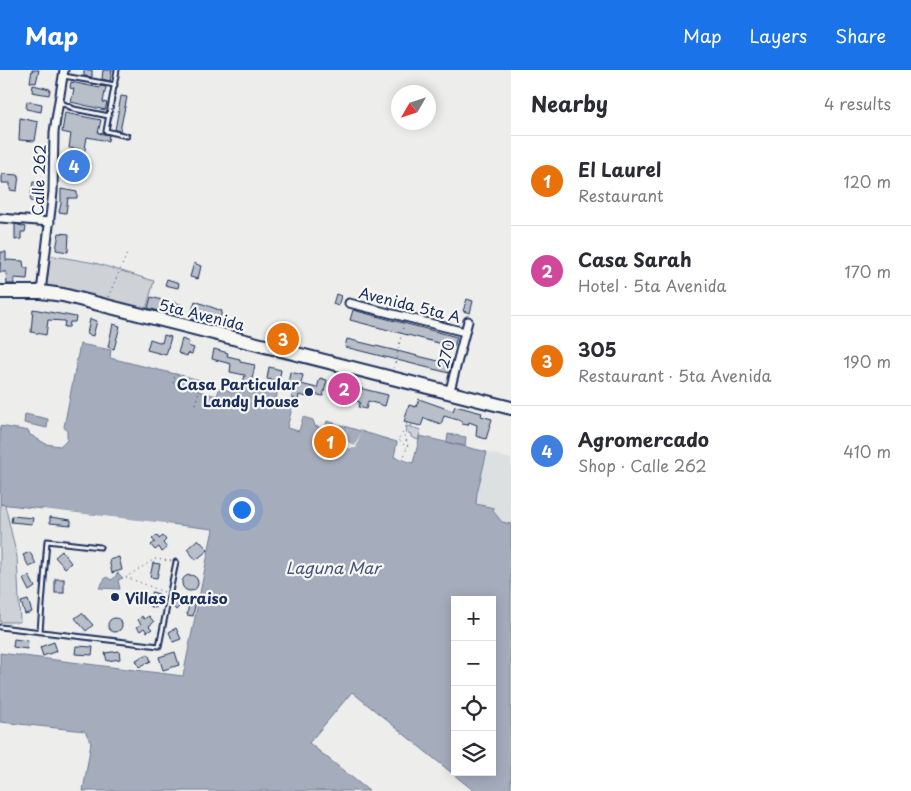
<!DOCTYPE html>
<meta charset="utf-8">
<style>
body{margin:0;font-family:"Playpen Sans",sans-serif;background:#f7f7f7;color:#2b2b33}
.controls{position:absolute;right:15px;bottom:15px;display:grid;overflow:hidden;border-radius:0px;box-shadow:0 2px 12px #0003}
.controls button{width:45px;height:45px;display:grid;place-items:center;padding:0;border:0;border-bottom:1px solid #e1e1e2;background:#fff;color:#2b2b33;font:25px sans-serif}
.compass{position:absolute;left:391px;top:15px;width:45px;height:45px;border-radius:50%;background:#fff;box-shadow:0 2px 12px #0003;rotate:231deg}
.you{position:absolute;left:241px;top:439px;width:18px;height:18px;margin:-12px;border:4px solid #fff;border-radius:50%;background:#1a73e8;box-shadow:0 0 0 8px #1a73e833}
.badge{display:grid;place-items:center;width:32px;height:32px;border-radius:50%;background:#1a73e8;color:#fff;font-size:16px;font-weight:700}
.pin{position:absolute;translate:-50% -50%;border:2px solid #fff;box-shadow:0 1px 5px #0006}
.list{margin:0;padding:0;list-style:none}
h2{display:flex;justify-content:space-between;align-items:center;height:65px;margin:0;padding:0 20px;font-size:21px}
h2 small{font-size:16px;font-weight:400;color:#7c7c81}
.list li{display:grid;grid-template-columns:32px 1fr auto;gap:15px;align-items:center;box-sizing:border-box;height:90px;padding:0 20px;border-top:1px solid #e1e1e2}
.list b{display:block;font-size:19px;white-space:nowrap}
.list p{margin:0;font-size:16px;white-space:nowrap;color:#7c7c81}
.list em{font-size:16px;font-style:normal;color:#7c7c81}
.icon{flex:none;width:28px;height:28px;fill:none;stroke:currentColor;stroke-width:2;stroke-linecap:round;stroke-linejoin:round}
.map{position:relative;flex:none;width:511px;height:721px;overflow:hidden}
header{display:flex;align-items:center;gap:30px;box-sizing:border-box;height:70px;padding:0 25px;background:#1a73e8;color:#fff}
header strong{font-size:24px}
nav{display:flex;gap:28px;margin-inline-start:auto;font-size:18px}
main{display:flex}
aside{flex:1;background:#fff}
.map>svg:first-child{display:block}
</style>
<header>
<strong>Map</strong>
<nav><a>Map</a><a>Layers</a><a>Share</a></nav>
</header>
<main>
<div class="map">
<svg width="511" height="721" viewBox="0 0 511 721">
<rect width="100%" height="100%" fill="#edeeec"/>
<filter id="ink" filterUnits="userSpaceOnUse"><feTurbulence type="fractalNoise" baseFrequency=".02" numOctaves="2"/><feDisplacementMap in="SourceGraphic" scale="10" xChannelSelector="R" yChannelSelector="G"/><feConvolveMatrix kernelMatrix="1 2 1 2 8 2 1 2 1" color-interpolation-filters="sRGB"/></filter>
<g filter="url(#ink)">
<polygon fill="#dde0e1" points="487,382 511,389 511,454 502,452 493,441 494,438 476,434 477,423"/>
<g fill="#ced2d7" stroke="#74809a">
<polygon points="48,185 95,193 154,211 145,243 91,226 44,215"/>
<polygon points="407,356 421,360 418,370 411,367 411,364 406,362"/>
<polygon points="0,434 5,435 17,487 20,552 0,552"/>
</g>
<g fill="#a5acbc" stroke="#6e7a96" fill-rule="evenodd">
<path d="M80,274l31,6 -1,8 90,22 -2,11 19,5 3,-9 14,6 3,-10 40,10 -1,11 16,4 -5,20 12,3 4,-14 10,3 2,6 10,3 2,-8 70,21 -3,15 19,6 7,-27 67,16 -10,41 -1,11 18,4 -1,3 9,11 9,2v267h-37l-122,-99 -43,51 60,48h-286l8,-48 -6,-12 -85,-9v-69l183,23 30,-147 -213,-25v-78l29,5v3l17,10 14,2 7,-6v-9l-3,-4zM455,530h37v172h-37z"/>
<polygon points="25,344 48,349 47,358 24,353"/>
<polygon points="448,364 466,367 465,376 447,372"/>
<polygon points="118,503 123,508 118,510 120,519 99,518 106,507 112,510"/>
</g>
<g fill="#edeeec">
<polygon points="348,357 345,373 348,372 355,376 361,362 356,378 346,378 347,375 343,374"/>
<polygon points="43,439 166,453 166,456 44,442"/>
</g>
<g fill="#b9bfc8" stroke="#1b2f5e">
<polygon points="32,0 39,0 36,13 30,12"/>
<polygon points="84,0 92,0 92,7 84,6"/>
<polygon points="103,0 112,0 110,11 102,9"/>
<polygon points="71,12 100,18 100,16 106,17 103,32 107,33 105,40 71,32 74,19 70,18"/>
<polygon points="33,15 50,19 49,25 32,22"/>
<polygon points="121,26 127,27 120,61 115,60"/>
<polygon points="27,31 42,34 41,42 26,39"/>
<polygon points="65,43 101,50 98,63 109,65 108,71 87,67 83,91 90,93 88,105 62,100 64,88 78,90 79,79 69,78 71,64 62,62"/>
<polygon points="20,48 38,52 35,71 19,70"/>
<polygon points="2,104 19,105 17,121 10,120 10,113 2,113"/>
<polygon points="33,112 40,113 37,132 30,131"/>
<polygon points="61,119 77,122 77,128 68,128 66,143 59,142 61,134"/>
<polygon points="15,154 26,157 25,162 21,162 21,169 15,170"/>
<polygon points="59,163 69,164 68,182 56,180"/>
<polygon points="1,182 6,182 6,190 23,191 24,198 28,198 27,209 14,208 14,214 7,214 6,202 0,202"/>
<polygon points="194,193 201,196 198,209 190,207"/>
<polygon points="167,209 179,213 178,218 165,215"/>
<polygon points="336,224 341,226 338,236 333,234"/>
<polygon points="151,227 162,230 159,241 148,238"/>
<polygon points="467,229 473,231 470,243 463,241"/>
<polygon points="195,231 222,241 218,256 209,254 211,247 200,244 196,250 190,249"/>
<polygon points="174,232 182,235 179,246 171,244"/>
<polygon points="33,239 76,247 75,252 70,252 69,257 64,257 65,251 48,250 46,265 31,262"/>
<polygon points="353,240 457,267 454,277 350,250"/>
<polygon points="90,249 97,251 93,266 87,264"/>
<polygon points="113,254 120,256 114,279 108,277"/>
<polygon points="283,256 291,259 286,272 278,269"/>
<polygon points="164,265 171,267 166,285 147,280 150,269 162,273"/>
<polygon points="182,269 189,272 188,276 194,278 192,284 188,283 187,286 178,283"/>
<polygon points="347,269 451,294 449,303 345,277"/>
<polygon points="214,279 228,283 227,286 240,289 240,292 255,295 251,314 243,313 245,305 230,302 231,294 212,289"/>
<polygon points="269,297 281,300 279,311 267,309"/>
<polygon points="290,302 303,305 301,314 317,318 320,308 327,310 323,326 313,324 312,328 299,325 298,330 292,328 294,316 288,315"/>
<polygon points="336,313 349,316 345,332 333,329"/>
<polygon points="359,318 388,325 385,336 368,331 366,339 358,337 360,332 356,331"/>
<polygon points="419,329 453,341 455,336 482,343 481,346 492,349 486,369 476,366 477,355 469,352 468,355 462,354 462,351 444,346 441,354 424,348 421,356 404,352 409,335 416,337"/>
<polygon points="12,446 33,448 32,454 11,452"/>
<polygon points="50,447 71,450 71,455 50,453"/>
<polygon points="157,465 159,469 163,466 166,470 163,473 167,478 162,482 159,477 155,480 151,475 155,472 152,469"/>
<polygon points="198,469 208,480 196,490 187,479"/>
<polygon points="62,481 71,493 65,498 55,487"/>
<polygon points="30,482 36,494 29,497 23,485"/>
<polygon points="119,487 122,500 112,503 109,490"/>
<polygon points="153,493 160,494 157,508 150,507"/>
<circle cx="190" cy="513" r="8"/>
<polygon points="29,506 35,517 29,521 23,509"/>
<rect x="55" y="509" width="9" height="14"/>
<polygon points="152,522 159,524 156,538 149,536"/>
<polygon points="179,527 184,532 176,540 171,534"/>
<polygon points="28,530 32,542 25,544 21,532"/>
<polygon points="189,534 195,535 193,546 187,545"/>
<polygon points="82,543 93,555 86,561 75,548"/>
<polygon points="142,546 144,549 149,546 154,552 149,556 152,559 147,562 144,558 140,561 137,557 141,554 138,550"/>
<circle cx="115" cy="555" r="7"/>
<polygon points="176,558 181,569 173,572 169,562"/>
<polygon points="14,569 28,571 27,579 13,577"/>
<polygon points="54,572 57,581 43,586 40,577"/>
<polygon points="76,576 93,577 92,585 75,584"/>
<polygon points="119,581 120,589 107,591 105,583"/>
<polygon points="175,582 179,595 163,600 159,587"/>
<polygon points="148,584 151,591 139,597 136,590"/>
</g>
<g fill="none" stroke-linecap="round" stroke-linejoin="round">
<defs>
<g id="lane">
<polyline points="117,0 106,61 127,66"/>
<polyline points="64,6 115,15"/>
<polyline points="60,32 74,39 109,46"/>
<polyline points="0,557 159,576 176,492"/>
<polyline points="40,561 47,471 100,477"/>
</g>
<g id="street">
<polyline points="0,148 50,152"/>
<polyline points="41,222 53,122 54,62 64,0"/>
<polyline points="349,233 465,262"/>
<polyline points="449,324 468,251"/>
</g>
<polyline id="highway" points="0,222 41,222 63,225 511,338"/>
</defs>
<use href="#lane" stroke="#1b2f5e" stroke-width="7"/>
<use href="#street" stroke="#1b2f5e" stroke-width="11"/>
<use href="#highway" stroke="#1b2f5e" stroke-width="16"/>
<g stroke="#1b2f5e" stroke-width="1" stroke-dasharray="1 4" stroke-linecap="butt">
<polyline points="108,227 127,184"/>
<polyline points="394,298 404,253"/>
<polyline points="173,313 176,303"/>
<polyline points="195,334 199,322"/>
<polyline points="406,354 415,356"/>
<polyline points="403,363 398,369 407,378"/>
<polyline points="403,390 408,374 403,363 407,353"/>
<polyline points="164,522 126,507 155,489 171,491"/>
</g>
<use href="#lane" stroke="#f6f6f2" stroke-width="3"/>
<use href="#street" stroke="#f6f6f2" stroke-width="7"/>
<use href="#highway" stroke="#f6f6f2" stroke-width="12"/>
</g>
</g>
<g fill="#1b2f5e" stroke="#f6f6f2" stroke-width="2">
<circle cx="309" cy="322" r="5"/>
<circle cx="115" cy="527" r="5"/>
</g>
<g text-anchor="middle" dominant-baseline="central" stroke-width="4.5" stroke-linejoin="round" paint-order="stroke">
<g font-size="15" fill="#1b2f5e" stroke="#f6f6f2">
<text transform="translate(38 110) rotate(-88)">Calle 262</text>
<text transform="translate(410 234) rotate(14)">Avenida 5ta A</text>
<text transform="translate(202 244) rotate(14)">5ta Avenida</text>
<text transform="translate(445 284) rotate(-76)">270</text>
</g>
<g font-size="15" font-weight="bold" fill="#1b2f5e" stroke="#f6f6f2" text-anchor="end">
<text x="299" y="313">Casa Particular<tspan x="299" dy="17">Landy House</tspan></text>
<text x="125" y="527" text-anchor="start">Villas Paraiso</text>
</g>
<g font-size="16" font-style="italic" fill="#44547a" stroke="#f6f6f2">
<text x="333" y="497">Laguna Mar</text>
</g>
</g>
</svg>
<div class="controls">
<button>+</button>
<button>−</button>
<button><svg class="icon" aria-label="locate" viewBox="0 0 24 24"><circle cx="12" cy="12" r="6"/><path d="M12 2v4M12 18v4M2 12h4M18 12h4"/></svg></button>
<button><svg class="icon" aria-label="layers" viewBox="0 0 24 24"><path d="M12 4l9 5-9 5-9-5zM3 14l9 5 9-5"/></svg></button>
</div>
<svg class="compass" viewBox="-18 -18 36 36"><path d="M0-13l5 13h-10z" fill="#e53935"/><path d="M0 13l5-13h-10z" fill="#7c7c81"/></svg>
<div class="you"></div>
<div class="pin badge" style="left:330px;top:372px;background:#e8710a">1</div>
<div class="pin badge" style="left:344px;top:319px;background:#d1479c">2</div>
<div class="pin badge" style="left:283px;top:269px;background:#e8710a">3</div>
<div class="pin badge" style="left:74px;top:96px;background:#3f7fe0">4</div>
</div>
<aside>
<h2>Nearby<small>4 results</small></h2>
<ul class="list">
<li><span class="badge" style="background:#e8710a">1</span><div><b>El Laurel</b><p>Restaurant</p></div><em>120 m</em></li>
<li><span class="badge" style="background:#d1479c">2</span><div><b>Casa Sarah</b><p>Hotel · 5ta Avenida</p></div><em>170 m</em></li>
<li><span class="badge" style="background:#e8710a">3</span><div><b>305</b><p>Restaurant · 5ta Avenida</p></div><em>190 m</em></li>
<li><span class="badge" style="background:#3f7fe0">4</span><div><b>Agromercado</b><p>Shop · Calle 262</p></div><em>410 m</em></li>
</ul>
</aside>
</main>
